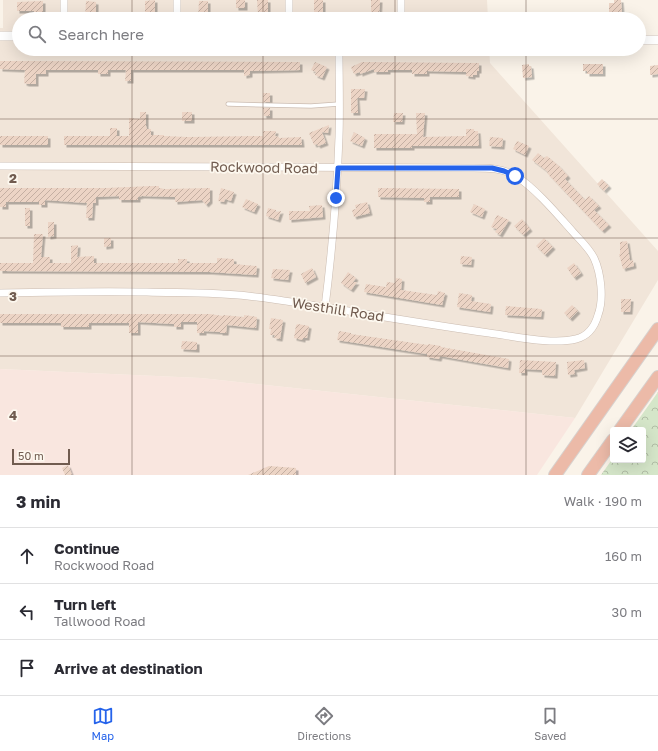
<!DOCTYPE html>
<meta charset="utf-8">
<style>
body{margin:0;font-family:"Golos Text",sans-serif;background:#f2f2f3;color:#2b2b33}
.controls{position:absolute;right:12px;bottom:12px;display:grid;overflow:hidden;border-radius:4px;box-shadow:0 4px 16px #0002}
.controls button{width:36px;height:36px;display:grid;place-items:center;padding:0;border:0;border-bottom:1px solid #e1e1e2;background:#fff;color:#2b2b33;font:20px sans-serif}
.scale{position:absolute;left:12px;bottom:10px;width:58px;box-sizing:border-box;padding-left:4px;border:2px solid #715c50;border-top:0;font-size:11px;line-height:14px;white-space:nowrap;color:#715c50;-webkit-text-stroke:3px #fdf8ef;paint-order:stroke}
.stop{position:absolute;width:12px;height:12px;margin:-9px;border:3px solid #2563eb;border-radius:50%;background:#fff}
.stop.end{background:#2563eb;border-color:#fff;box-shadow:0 1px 4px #0008}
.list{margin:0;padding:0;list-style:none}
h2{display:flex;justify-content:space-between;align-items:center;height:52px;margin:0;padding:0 16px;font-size:17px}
h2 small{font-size:13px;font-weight:400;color:#7c7c81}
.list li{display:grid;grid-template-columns:26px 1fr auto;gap:12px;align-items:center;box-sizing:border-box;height:56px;padding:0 16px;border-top:1px solid #e1e1e2}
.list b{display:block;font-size:15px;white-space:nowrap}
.list p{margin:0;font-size:13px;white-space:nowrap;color:#7c7c81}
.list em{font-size:13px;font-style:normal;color:#7c7c81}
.icon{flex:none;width:22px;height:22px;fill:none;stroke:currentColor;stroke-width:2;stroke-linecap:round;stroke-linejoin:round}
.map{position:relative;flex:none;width:658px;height:475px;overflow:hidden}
.search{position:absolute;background:#fff;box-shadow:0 4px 16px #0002;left:12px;right:12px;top:12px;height:44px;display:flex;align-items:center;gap:10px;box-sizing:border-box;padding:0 14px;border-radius:22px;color:#7c7c81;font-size:15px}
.sheet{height:220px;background:#fff}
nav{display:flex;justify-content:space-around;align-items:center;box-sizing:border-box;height:56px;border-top:1px solid #e1e1e2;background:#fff;font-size:11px;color:#7c7c81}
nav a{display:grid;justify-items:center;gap:2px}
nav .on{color:#2563eb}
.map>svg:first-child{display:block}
</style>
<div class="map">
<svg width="658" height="475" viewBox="0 0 658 475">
<defs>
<pattern id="forest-crowns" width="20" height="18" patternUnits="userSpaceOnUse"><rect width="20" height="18" fill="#d5e6c9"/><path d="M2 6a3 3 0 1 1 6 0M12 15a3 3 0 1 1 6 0" fill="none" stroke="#b1bea6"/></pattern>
<pattern id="building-hatch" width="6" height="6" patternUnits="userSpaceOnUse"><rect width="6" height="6" fill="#ecd4c5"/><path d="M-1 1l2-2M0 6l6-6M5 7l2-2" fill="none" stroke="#c4afa2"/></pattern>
<filter id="shadow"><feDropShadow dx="2.5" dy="2.5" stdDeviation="0" flood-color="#0004"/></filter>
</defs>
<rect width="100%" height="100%" fill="#faf3e9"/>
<polygon fill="#f1e5d9" points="3,0 487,0 488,19 19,19 19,49 489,49 490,63 658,251 658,280 575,418 201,378 0,369 0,28 3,28"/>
<polygon fill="#f9e6df" points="0,369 201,378 575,418 537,475 0,475"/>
<polygon fill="url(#forest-crowns)" points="658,392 658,475 601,475 613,458 613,460 643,460 643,430 631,430"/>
<g fill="url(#building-hatch)" filter="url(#shadow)">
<polygon points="155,0 155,17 145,18 145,1"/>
<rect x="236" y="0" width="9" height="8"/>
<polygon points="257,0 268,0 268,17 258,17"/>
<rect x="314" y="0" width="9" height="16"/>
<polygon points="371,0 380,0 379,19 371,19"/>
<polygon points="614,0 621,0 622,13 609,13 609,3 614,3"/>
<polygon points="43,1 43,18 34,18 34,11 17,11 17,2"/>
<polygon points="86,1 96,2 96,18 85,18"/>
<polygon points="199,1 208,1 208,18 198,18"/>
<polygon points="0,61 300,62 300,70 250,71 250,75 244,76 244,70 131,70 131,81 125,81 126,70 108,70 108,74 98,74 98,70 46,70 46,74 36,74 36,84 27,84 24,83 25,70 0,69"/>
<polygon points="315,62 327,67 322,78 315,75 316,72 311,70"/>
<polygon points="362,62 479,63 479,71 477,71 477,75 473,75 473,77 466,76 466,72 427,71 427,74 412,74 412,70 388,70 388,72 374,72 374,69 360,74 360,72 354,74 351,67"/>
<polygon points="529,64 529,66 531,66 532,77 523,78 522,65"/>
<polygon points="583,64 603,64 603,74 587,74 587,71 583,71"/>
<polygon points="658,65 658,74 650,75 650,66"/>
<polygon points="351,89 365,89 364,98 357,98 358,113 351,113"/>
<rect x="263" y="93" width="7" height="9"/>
<polygon points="263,108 270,108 270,116 264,116"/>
<polygon points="140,112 146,112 146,126 147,129 151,129 151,135 164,135 164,136 188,137 263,136 263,131 276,131 275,136 279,137 279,138 301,137 302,145 64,145 64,136 110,136 110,128 117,128 117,136 129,136 129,118 140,119"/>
<rect x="182" y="112" width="10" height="9"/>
<polygon points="394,113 403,113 402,122 393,122"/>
<polygon points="416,113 425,113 423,137 466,136 466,129 474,129 474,131 478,131 479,146 412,146 412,148 374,148 374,134 417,134"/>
<polygon points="329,125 328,133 322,132 326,143 318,146 317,144 314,145 309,133"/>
<polygon points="354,132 365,138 362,146 350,141"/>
<rect x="0" y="136" width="48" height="9"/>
<polygon points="490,137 503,138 502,147 489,146"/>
<polygon points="517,141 529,146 525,155 513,149"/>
<polygon points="538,153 544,158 547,156 559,166 568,176 565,179 585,200 589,196 599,206 594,210 609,225 602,231 547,173 548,172 532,160"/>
<polygon points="602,179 609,186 604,191 597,184"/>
<polygon points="152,186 159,186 159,188 165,189 210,188 210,201 206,205 202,200 175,202 175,197 142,196 138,197 138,200 119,200 119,196 96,197 96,203 93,203 92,218 86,218 87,203 45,200 45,205 39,205 39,202 6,202 6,207 0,207 0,188 106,188"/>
<polygon points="221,188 234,192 231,201 225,199 224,202 218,201"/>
<polygon points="378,188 459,189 459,197 430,197 430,202 424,202 424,198 378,197"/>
<polygon points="246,199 258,204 254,212 242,207"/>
<polygon points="367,202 370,213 354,217 352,210 356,209 355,205"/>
<polygon points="474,204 485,209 482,217 470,212"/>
<polygon points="322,205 323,217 289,220 289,211 310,211 309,206"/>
<rect x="25" y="208" width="5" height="18"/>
<polygon points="268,208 276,210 276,212 281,211 278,220 266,216"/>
<polygon points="497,215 509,220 500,235 495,232 497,229 491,227"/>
<polygon points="522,219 530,229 523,235 514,226"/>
<polygon points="48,222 54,222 54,236 48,237"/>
<polygon points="34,234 43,234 41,257 50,257 50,263 71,263 71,246 78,245 77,257 94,256 94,263 178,263 178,259 187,259 187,263 217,263 217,258 234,259 234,264 257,266 256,275 210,272 0,271 0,263 33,263"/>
<polygon points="104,238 111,238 111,246 104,247"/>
<polygon points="544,238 553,247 545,255 536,246"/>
<polygon points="627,241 630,261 633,260 634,266 623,269 619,254 620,254 620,242"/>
<polygon points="461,256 472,257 471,265 460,264"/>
<polygon points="574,263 581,273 574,278 567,268"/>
<polygon points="312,268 316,277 305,283 301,274"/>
<polygon points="273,269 290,270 288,280 271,278"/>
<polygon points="348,272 356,278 353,282 357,282 351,290 341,283"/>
<polygon points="396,278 402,279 401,290 437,295 438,291 445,293 442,305 364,292 366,284 386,287 387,282 395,283"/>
<polygon points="459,293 472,295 471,301 491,304 490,312 457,307"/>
<polygon points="621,299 631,299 630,312 621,312"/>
<polygon points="572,305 578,311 570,319 564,313"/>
<polygon points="506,306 541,309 542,309 541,317 505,315"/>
<polygon points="0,314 210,314 223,316 223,315 244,317 244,315 257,317 256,328 227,325 226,333 220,333 220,332 204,331 204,333 197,333 197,322 181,322 181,327 174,327 174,324 138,322 138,333 129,333 129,323 89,323 89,327 61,327 61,323 0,323"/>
<polygon points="271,318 283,320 280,339 274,338 275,335 270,335 271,329 269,329"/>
<polygon points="298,324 309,326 307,338 303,338 303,340 294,338 296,325"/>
<polygon points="339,331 351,333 351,334 428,345 428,344 441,346 441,347 509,359 508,368 440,356 439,359 427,357 427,354 337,340"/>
<polygon points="182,341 197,342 197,350 181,349"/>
<polygon points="520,360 556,362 555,376 542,375 542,370 525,369 525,373 519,373"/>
<polygon points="584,360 585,368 574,370 575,374 568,375 567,362"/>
<polygon points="68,465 72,475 65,475 62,468"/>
<polygon points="269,466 296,468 296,475 248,475"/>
</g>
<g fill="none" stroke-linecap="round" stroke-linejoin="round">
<defs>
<polyline id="lane" points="228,104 311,106 339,104"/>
<g id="street">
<polyline points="401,0 401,19"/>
<polyline points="64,19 64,0"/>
<polyline points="177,19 177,0"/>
<polyline points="289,19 289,0"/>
<path d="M0,166l467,2c17,0 34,-1 49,8 20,13 41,38 57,56 7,8 16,16 21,26 7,15 10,41 4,57 -3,11 -10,21 -22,24 -24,6 -63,-3 -87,-6 -43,-6 -86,-13 -129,-20 -38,-6 -75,-13 -112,-17 -34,-4 -67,-3 -101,-4 -49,-1 -98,0 -147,1"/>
<path d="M325,307c7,-56 12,-113 14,-170 1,-29 0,-59 0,-88"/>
</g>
<g id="secondary">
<polyline points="0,36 19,36"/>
<polyline points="639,40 658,40"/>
</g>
<g id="highway">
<polyline points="620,430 658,377"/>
<polyline points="555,475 658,329"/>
<polyline points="588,475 613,440"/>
</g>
</defs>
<use href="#lane" stroke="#cbbcb1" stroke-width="5"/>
<use href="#street" stroke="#cbbcb1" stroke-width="8"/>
<use href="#secondary" stroke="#cdbcaf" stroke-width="10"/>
<use href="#highway" stroke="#d7d1ce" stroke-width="14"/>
<use href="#lane" stroke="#fff" stroke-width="3.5"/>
<use href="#street" stroke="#fff" stroke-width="7"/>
<use href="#secondary" stroke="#fff" stroke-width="9"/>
<use href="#highway" stroke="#ecbaa8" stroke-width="12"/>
</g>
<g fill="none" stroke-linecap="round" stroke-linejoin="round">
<polyline stroke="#2563eb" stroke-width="5" points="336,198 338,168 492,168 504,171 515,176"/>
</g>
<path fill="none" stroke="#715c50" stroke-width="1" stroke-opacity="0.55" d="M132,0v19M263,0v19M395,0v19M526,0v19M132,49v426M263,49v426M395,49v426M526,49v426M0,119h658M0,238h658M0,356h658"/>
<g text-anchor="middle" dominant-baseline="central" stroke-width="3.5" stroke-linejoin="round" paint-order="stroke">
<g font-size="14" fill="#715c50" stroke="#fdf8ef">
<text transform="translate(264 167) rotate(1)">Rockwood Road</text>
<text transform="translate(338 309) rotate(9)">Westhill Road</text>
</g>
</g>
<g font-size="13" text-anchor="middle" font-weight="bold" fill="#715c50" stroke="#fdf8ef" stroke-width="3.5" stroke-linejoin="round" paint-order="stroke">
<text x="13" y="183">2</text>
<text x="13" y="301">3</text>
<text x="13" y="420">4</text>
</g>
</svg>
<div class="controls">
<button><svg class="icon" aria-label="layers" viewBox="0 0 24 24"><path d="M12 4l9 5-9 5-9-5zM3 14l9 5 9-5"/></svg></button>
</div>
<div class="scale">50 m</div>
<div class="stop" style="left:515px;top:176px"></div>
<div class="stop end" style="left:336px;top:198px"></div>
<div class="search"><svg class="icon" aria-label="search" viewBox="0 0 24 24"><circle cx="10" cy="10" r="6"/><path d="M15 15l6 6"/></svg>Search here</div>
</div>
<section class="sheet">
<h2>3 min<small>Walk · 190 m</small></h2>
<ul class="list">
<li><svg class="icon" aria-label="ahead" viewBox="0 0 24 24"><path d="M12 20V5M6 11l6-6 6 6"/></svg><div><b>Continue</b><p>Rockwood Road</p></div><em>160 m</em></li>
<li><svg class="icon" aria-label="left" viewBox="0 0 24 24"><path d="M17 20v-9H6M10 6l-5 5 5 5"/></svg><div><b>Turn left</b><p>Tallwood Road</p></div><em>30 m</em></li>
<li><svg class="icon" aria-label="arrive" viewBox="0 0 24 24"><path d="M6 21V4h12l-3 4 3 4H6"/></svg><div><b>Arrive at destination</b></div></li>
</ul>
</section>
<nav>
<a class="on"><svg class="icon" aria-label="map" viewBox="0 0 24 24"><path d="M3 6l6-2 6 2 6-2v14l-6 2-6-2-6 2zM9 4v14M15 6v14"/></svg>Map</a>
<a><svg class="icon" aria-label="directions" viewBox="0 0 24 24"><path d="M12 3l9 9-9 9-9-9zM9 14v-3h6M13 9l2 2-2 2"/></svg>Directions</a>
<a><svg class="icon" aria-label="saved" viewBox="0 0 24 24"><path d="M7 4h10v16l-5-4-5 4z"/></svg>Saved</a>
</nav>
